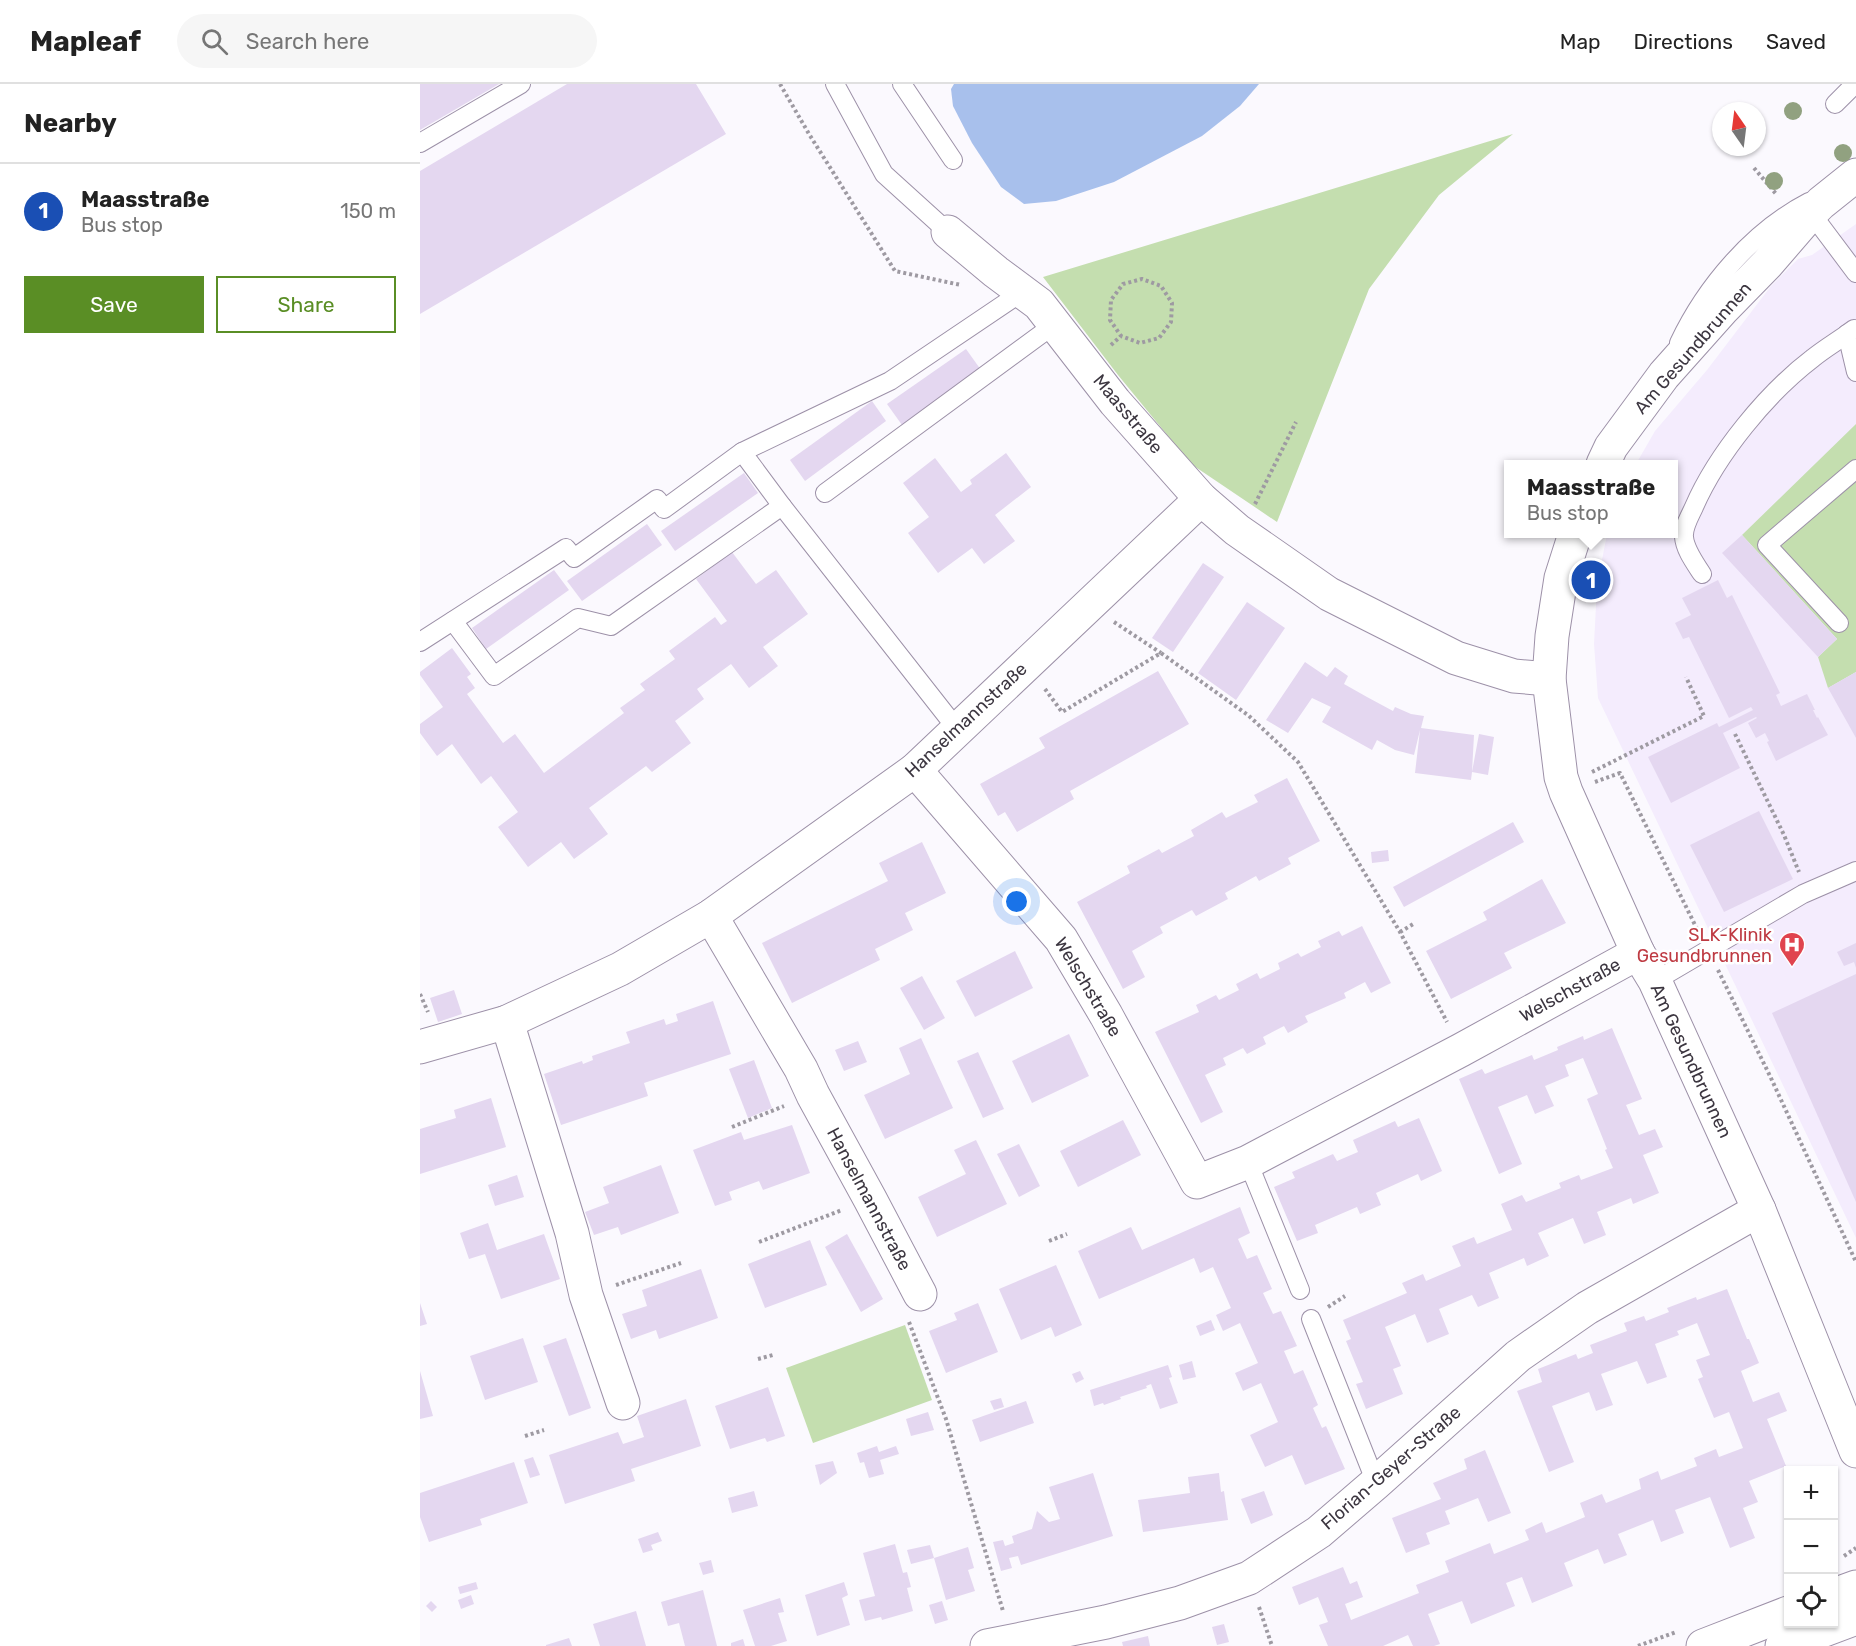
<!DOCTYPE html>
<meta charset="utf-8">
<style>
body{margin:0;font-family:Rubik,sans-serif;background:#f6f6f6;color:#222}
.controls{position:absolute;right:18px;bottom:18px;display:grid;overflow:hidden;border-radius:0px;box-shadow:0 2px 4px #0004}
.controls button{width:54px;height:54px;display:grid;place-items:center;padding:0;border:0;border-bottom:2px solid #e0e0e0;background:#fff;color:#222;font:30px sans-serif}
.compass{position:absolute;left:1292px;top:18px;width:54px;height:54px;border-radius:50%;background:#fff;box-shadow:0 2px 4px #0004;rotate:346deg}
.you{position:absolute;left:597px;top:818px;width:21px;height:21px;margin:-15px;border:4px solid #fff;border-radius:50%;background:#1a73e8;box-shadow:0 0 0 9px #1a73e833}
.badge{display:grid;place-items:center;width:39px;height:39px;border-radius:50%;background:#5a8e25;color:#fff;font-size:20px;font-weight:700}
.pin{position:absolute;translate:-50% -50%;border:3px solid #fff;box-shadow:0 2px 6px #0006}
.popup{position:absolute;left:1084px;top:376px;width:174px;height:78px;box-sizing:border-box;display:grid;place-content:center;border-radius:0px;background:#fff;filter:drop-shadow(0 2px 4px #0005);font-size:20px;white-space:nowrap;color:#767676}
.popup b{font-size:22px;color:#222}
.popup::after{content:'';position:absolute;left:50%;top:100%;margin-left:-12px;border:12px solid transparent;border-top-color:#fff}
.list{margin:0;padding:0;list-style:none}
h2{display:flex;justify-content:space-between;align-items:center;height:78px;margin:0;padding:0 24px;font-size:26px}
h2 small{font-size:20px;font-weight:400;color:#767676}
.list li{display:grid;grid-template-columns:39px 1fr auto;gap:18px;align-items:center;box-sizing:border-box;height:96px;padding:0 24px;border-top:2px solid #e0e0e0}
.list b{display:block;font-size:22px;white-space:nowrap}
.list p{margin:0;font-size:20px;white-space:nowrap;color:#767676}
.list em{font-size:20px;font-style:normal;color:#767676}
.actions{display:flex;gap:12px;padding:18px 24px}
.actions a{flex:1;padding:14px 0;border:2px solid #5a8e25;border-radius:0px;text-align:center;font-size:21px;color:#5a8e25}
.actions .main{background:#5a8e25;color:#fff}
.icon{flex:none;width:33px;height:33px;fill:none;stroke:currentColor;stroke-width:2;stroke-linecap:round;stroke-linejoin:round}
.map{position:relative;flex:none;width:1436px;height:1562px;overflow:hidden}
header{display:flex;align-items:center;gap:36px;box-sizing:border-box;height:84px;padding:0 30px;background:#fff;border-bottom:2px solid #e0e0e0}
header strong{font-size:28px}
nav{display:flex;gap:33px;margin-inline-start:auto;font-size:21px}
.search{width:420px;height:54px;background:#f6f6f6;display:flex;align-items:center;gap:15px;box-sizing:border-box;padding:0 21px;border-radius:33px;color:#767676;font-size:22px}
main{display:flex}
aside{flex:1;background:#fff}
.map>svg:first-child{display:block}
</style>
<header>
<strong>Mapleaf</strong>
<div class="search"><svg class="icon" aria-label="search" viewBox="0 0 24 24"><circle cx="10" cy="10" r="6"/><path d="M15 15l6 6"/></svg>Search here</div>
<nav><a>Map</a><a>Directions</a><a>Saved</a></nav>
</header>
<main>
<aside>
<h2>Nearby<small></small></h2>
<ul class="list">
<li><span class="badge" style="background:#1a4fb4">1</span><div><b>Maasstraße</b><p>Bus stop</p></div><em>150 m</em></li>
</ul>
<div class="actions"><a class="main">Save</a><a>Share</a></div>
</aside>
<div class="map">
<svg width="1436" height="1562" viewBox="0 0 1436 1562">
<rect width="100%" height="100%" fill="#fbf9fe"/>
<polygon fill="#f4ecfd" points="1436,140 1436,1154 1178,614 1174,560 1177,502 1187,450 1254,450 1254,380 1216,380 1235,347 1287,286 1351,202 1378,175 1392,171"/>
<g fill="#c4deaf">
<polygon points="1093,50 1019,111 949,205 857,438 771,380 698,291 623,193"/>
<polygon points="1436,340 1436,588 1408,604 1398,573 1417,555 1322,451"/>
<polygon points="485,1241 512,1316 393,1359 366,1284"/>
</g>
<polygon fill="#a8c0ec" points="534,0 839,0 820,22 782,52 694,98 636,117 604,120 581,103 552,59 533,22 531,5"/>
<g fill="#e4d7f0">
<polygon points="0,0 79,0 0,46"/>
<polygon points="147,0 276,0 306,50 0,230 0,87"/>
<polygon points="546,265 561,286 482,341 467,320"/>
<polygon points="452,317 466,337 385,397 370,376"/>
<polygon points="586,369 611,403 575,431 595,457 564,480 552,464 518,489 488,449 509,433 483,399 515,374 541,408 552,400 550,396"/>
<polygon points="324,389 338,409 255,467 241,447"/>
<polygon points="227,440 242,461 162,517 147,497"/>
<polygon points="1322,451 1417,555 1398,573 1302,469"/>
<polygon points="312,468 336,500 356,486 388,530 343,563 358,582 329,604 311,580 277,605 284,615 255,637 271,659 232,688 226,682 169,724 188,750 154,775 141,758 108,783 78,743 98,728 71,692 61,700 32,660 17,672 0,649 0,640 23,623 0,591 0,588 32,564 51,590 47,593 55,604 47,610 83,659 95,650 124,689 204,629 200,624 225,606 220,600 255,575 249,567 295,533 301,541 307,537 276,495"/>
<polygon points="783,479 804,493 753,568 732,554"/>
<polygon points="134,486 149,506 66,565 52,544"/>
<polygon points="1298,496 1307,514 1312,511 1360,609 1356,611 1361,622 1387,610 1395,626 1393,626 1397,634 1398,633 1408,651 1356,677 1347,658 1349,657 1345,649 1336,654 1328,639 1337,634 1336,633 1303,649 1320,684 1251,719 1228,673 1297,639 1299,643 1333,626 1331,623 1309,634 1269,553 1263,555 1255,539 1271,531 1262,514"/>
<polygon points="827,518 865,544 816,616 778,589"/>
<polygon points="885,578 907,593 915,583 928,592 924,600 947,613 973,627 975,623 991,630 1004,632 1001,644 1054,651 1052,688 1059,650 1074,653 1068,691 1052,688 1051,696 995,689 1000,646 994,671 975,666 957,656 952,666 902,638 911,623 892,614 868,649 846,636"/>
<polygon points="738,587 769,640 650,707 654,715 597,748 585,728 578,732 560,700 625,664 619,654"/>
<polygon points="1436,588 1436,654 1408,604"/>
<polygon points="867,694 900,757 868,774 871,780 839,797 836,792 805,809 808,815 776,832 772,826 740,843 743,849 712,867 725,893 703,905 657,818 710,789 707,782 739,765 742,769 774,752 771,746 802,728 806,734 838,718 834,711"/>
<polygon points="1339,727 1373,795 1304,828 1270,761"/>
<polygon points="1093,738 1104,758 984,823 973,803"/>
<polygon points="502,758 526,809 485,829 493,846 455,865 460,876 372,919 342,859 468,797 459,779"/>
<polygon points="968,766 969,777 952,779 951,768"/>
<polygon points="1122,795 1146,839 1084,869 1092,884 1031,915 1006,867 1067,836 1063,828"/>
<polygon points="942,842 971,899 951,909 945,898 924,909 926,914 885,932 888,938 868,949 864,942 843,953 846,960 827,970 823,964 803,974 806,981 785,991 803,1028 781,1039 735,948 779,928 776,921 796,911 799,916 819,906 816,900 837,889 840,895 860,885 858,879 878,869 881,873 901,863 898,857 919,847 922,852"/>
<polygon points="1436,859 1436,884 1434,878 1424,882 1417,868"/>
<polygon points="595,867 613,904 555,933 536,897"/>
<polygon points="1436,890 1436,1118 1352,929"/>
<polygon points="502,892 525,934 504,946 480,904"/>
<polygon points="34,906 42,930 18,938 10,914"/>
<polygon points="293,917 311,970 224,999 228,1012 141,1041 124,990 162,977 163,980 173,976 172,972 210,959 206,948 244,935 246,941 258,937 256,930"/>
<polygon points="1192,944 1222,1015 1206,1021 1219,1051 1235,1045 1243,1063 1223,1071 1239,1109 1213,1120 1211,1114 1177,1128 1186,1151 1164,1160 1153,1134 1118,1149 1129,1172 1107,1182 1104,1174 1069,1189 1079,1214 1058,1223 1052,1211 1019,1225 1029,1250 1007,1259 995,1230 965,1243 981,1282 973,1285 983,1310 946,1325 936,1300 943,1298 926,1257 931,1255 923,1236 987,1209 982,1199 1003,1190 1006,1197 1041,1182 1032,1162 1054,1153 1057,1160 1092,1146 1081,1120 1102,1111 1106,1118 1141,1104 1139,1099 1159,1091 1161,1096 1193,1084 1185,1066 1187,1065 1167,1015 1178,1010 1163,974 1145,981 1149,992 1125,1002 1134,1022 1115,1030 1107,1011 1078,1023 1102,1080 1079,1090 1039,995 1062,985 1065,990 1112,971 1114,976 1138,966 1137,963 1163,952 1164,956"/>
<polygon points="649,950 669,992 612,1019 592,977"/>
<polygon points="501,954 533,1024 465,1055 444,1011 490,990 479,964"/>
<polygon points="438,957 447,978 424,987 415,966"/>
<polygon points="558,968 584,1025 563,1034 537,977"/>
<polygon points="334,976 352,1024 328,1034 309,985"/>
<polygon points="71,1014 86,1063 0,1090 0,1045 36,1034 34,1026"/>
<polygon points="999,1034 1022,1087 1001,1097 998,1090 956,1109 961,1121 940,1130 937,1123 895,1141 898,1149 877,1157 854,1103 875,1094 872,1088 913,1070 917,1077 938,1068 933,1056 975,1037 978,1043"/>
<polygon points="703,1036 721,1071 658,1103 640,1067"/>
<polygon points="372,1041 390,1089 343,1106 339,1097 309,1108 312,1116 295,1122 273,1066 321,1048 324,1056"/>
<polygon points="556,1056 587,1120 517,1153 498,1113 546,1090 534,1066"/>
<polygon points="599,1060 620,1102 599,1113 577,1070"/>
<polygon points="241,1081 259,1129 201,1151 198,1143 174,1151 165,1128 189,1119 183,1103"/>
<polygon points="97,1091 104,1113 75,1122 68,1101"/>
<polygon points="820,1123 830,1149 818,1155 827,1175 837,1171 852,1205 843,1209 853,1230 861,1227 877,1262 864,1267 874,1290 883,1286 898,1321 893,1324 902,1344 906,1342 925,1385 885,1401 872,1371 845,1383 830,1351 858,1338 841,1299 823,1307 815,1289 838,1279 820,1239 803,1247 796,1231 811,1224 793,1183 780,1189 774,1174 679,1215 658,1167 711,1143 722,1166"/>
<polygon points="68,1139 77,1166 124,1150 140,1195 81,1215 65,1170 49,1175 40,1149"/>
<polygon points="427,1150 463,1215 441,1228 405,1163"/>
<polygon points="390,1156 407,1201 345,1224 328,1180"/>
<polygon points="636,1181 662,1241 635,1253 631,1243 601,1256 579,1205"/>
<polygon points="281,1185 298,1234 239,1255 236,1246 211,1255 202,1230 227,1222 222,1206"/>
<polygon points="1307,1205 1327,1255 1329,1255 1339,1279 1321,1287 1333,1318 1359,1308 1367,1327 1347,1335 1366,1382 1329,1397 1338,1418 1323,1424 1335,1454 1310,1464 1290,1413 1255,1426 1264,1449 1241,1458 1233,1436 1198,1450 1207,1471 1184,1480 1178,1465 1144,1479 1153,1502 1112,1519 1102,1493 1086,1499 1095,1522 1051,1540 1042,1517 1008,1530 1020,1560 1014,1562 993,1562 988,1551 963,1562 908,1562 899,1541 908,1538 898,1513 879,1521 872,1503 923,1483 930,1500 937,1497 943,1513 925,1520 931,1536 999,1509 996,1501 1029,1488 1025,1477 1070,1459 1074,1470 1109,1456 1105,1446 1122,1438 1126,1449 1165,1433 1160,1419 1182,1410 1186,1419 1221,1405 1219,1395 1238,1387 1241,1396 1277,1382 1274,1374 1296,1365 1299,1373 1323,1364 1309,1328 1294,1334 1278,1295 1283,1293 1276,1276 1290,1271 1277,1239 1257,1247 1259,1251 1235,1260 1247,1293 1227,1300 1217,1277 1181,1290 1193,1321 1176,1327 1169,1308 1132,1322 1154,1378 1129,1388 1097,1307 1122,1298 1118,1285 1156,1270 1158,1275 1173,1269 1170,1261 1207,1247 1204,1239 1224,1232 1226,1237 1249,1228 1247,1224 1276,1213 1277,1216"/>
<polygon points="0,1219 7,1240 0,1242"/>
<polygon points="558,1219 578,1268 526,1289 509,1247 537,1236 534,1229"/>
<polygon points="791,1236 795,1246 780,1252 776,1242"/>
<polygon points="103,1254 118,1298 65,1316 50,1272"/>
<polygon points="146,1254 171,1324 149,1332 123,1262"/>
<polygon points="772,1277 776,1293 763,1296 759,1281"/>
<polygon points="748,1281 752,1293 749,1294 758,1319 740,1325 731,1300 726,1302 727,1304 700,1313 701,1315 684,1321 683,1319 674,1322 670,1306"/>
<polygon points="0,1287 13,1332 0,1335"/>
<polygon points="660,1287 664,1295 656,1299 652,1290"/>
<polygon points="348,1303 365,1352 347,1358 345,1354 310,1365 295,1322"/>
<polygon points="581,1314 584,1323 574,1326 570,1317"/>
<polygon points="266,1315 281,1362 211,1385 215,1397 145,1420 129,1371 198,1348 203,1360 224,1353 217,1332"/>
<polygon points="606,1317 614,1339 560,1358 552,1336"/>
<polygon points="508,1328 514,1346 491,1352 486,1335"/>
<polygon points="457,1362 459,1368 476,1362 479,1370 460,1376 464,1390 449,1394 444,1378 440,1379 437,1369"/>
<polygon points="1065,1366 1091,1429 1068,1438 1058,1414 1025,1427 1030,1440 1006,1449 1010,1460 986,1469 972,1434 1021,1415 1013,1399 1047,1385 1044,1375"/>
<polygon points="113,1373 120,1391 110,1394 104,1376"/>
<polygon points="413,1377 417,1389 400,1401 395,1381"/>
<polygon points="94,1378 108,1419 60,1435 62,1441 9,1458 0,1433 0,1409"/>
<polygon points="673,1389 693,1452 601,1481 598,1472 589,1474 592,1484 581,1487 573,1458 583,1456 585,1462 594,1459 592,1452 612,1445 617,1427 629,1438 640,1435 629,1403"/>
<polygon points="799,1389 801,1408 804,1407 808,1436 723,1448 718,1416 770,1409 768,1393"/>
<polygon points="334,1407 338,1422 312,1429 308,1414"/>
<polygon points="844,1407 853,1431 831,1440 821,1415"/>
<polygon points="238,1448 242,1457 231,1461 233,1466 223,1469 218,1455"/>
<polygon points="475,1460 483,1489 487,1488 491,1503 487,1504 493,1527 462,1536 461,1533 445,1537 439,1516 455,1512 443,1469"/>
<polygon points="510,1461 514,1474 548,1463 554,1484 548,1486 555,1507 526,1516 514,1474 491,1480 487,1466"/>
<polygon points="291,1476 294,1488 283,1491 279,1479"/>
<polygon points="56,1498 58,1505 40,1510 38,1503"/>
<polygon points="424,1498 428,1511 422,1514 430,1541 397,1552 385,1511"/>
<polygon points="283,1506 297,1562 265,1562 259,1539 248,1542 241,1518"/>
<polygon points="51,1511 54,1520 41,1525 38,1516"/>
<polygon points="360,1514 364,1528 358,1529 367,1557 351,1562 335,1562 323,1526"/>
<polygon points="11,1517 17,1523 12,1528 6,1522"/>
<polygon points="522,1517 528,1536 515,1540 509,1521"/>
<polygon points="216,1527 226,1562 180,1562 173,1540"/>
<polygon points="804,1540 809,1558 797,1561 792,1543"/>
<polygon points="728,1552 730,1562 703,1562 702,1558"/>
<polygon points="149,1554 152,1562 126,1562 126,1561"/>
<polygon points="323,1555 325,1562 311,1562 311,1559"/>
</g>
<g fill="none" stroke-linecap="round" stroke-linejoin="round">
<defs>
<g id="lane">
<polyline points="415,0 464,90 528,148"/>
<polyline points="482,0 533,76"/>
<polyline points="1415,20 1435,0"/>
<polyline points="0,59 101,0"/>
<polyline points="1391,129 1436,189"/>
<polyline points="1434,245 1427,250 1436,288"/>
<path d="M1259,259c27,-57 74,-112 130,-141"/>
<polyline points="322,368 470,297 602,208"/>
<polyline points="405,409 635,240"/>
<path d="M1282,490c-7,-11 -17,-24 -18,-37 -1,-10 6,-21 10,-30 23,-53 73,-114 119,-149 11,-9 23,-16 34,-24"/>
<polyline points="33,537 74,592 158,534 191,542 362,422 537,645"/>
<polyline points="1419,539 1347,461 1436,385"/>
<polyline points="0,558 146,464 154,474 237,415 244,425 322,368 362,422"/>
<polyline points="1235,897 1383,810 1436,787"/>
<polyline points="828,1078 880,1206"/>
<polyline points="891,1235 956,1399"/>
</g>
<g id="street">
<polyline points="528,148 576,188 619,220 695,318 781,415 817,446 909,510 1036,574 1094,592 1129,595"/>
<polyline points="1183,380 1191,363 1244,291 1302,226 1347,180 1391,129 1401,119 1436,91"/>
<polyline points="1155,450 1141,494 1132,552 1129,595 1141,693 1146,708 1218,869 1235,897 1339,1126 1436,1367"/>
<polyline points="495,686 641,855 686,931 777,1098 828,1078 1041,966 1218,869"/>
<polyline points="291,832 381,985 393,1011 450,1115 500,1210"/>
<polyline points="87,938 152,1149 166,1211 203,1319"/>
<polyline points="0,963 87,938 200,885 291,832 495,686 781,415"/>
<polyline points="567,1562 686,1538 760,1519 829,1494 899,1448 956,1399 1098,1272 1167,1224 1339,1126"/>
</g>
<g id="primary">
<polyline points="1414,1511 1436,1503"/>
<polyline points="1283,1562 1368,1529"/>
<polyline points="1362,1562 1436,1534"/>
</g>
</defs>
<use href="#lane" stroke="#9d91a8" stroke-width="20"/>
<use href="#street" stroke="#9d91a8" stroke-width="35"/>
<use href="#primary" stroke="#9d91a8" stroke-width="35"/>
<g stroke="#9e9aa2" stroke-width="4" stroke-dasharray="3 3" stroke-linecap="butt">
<polyline points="360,0 389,50 475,187 541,201"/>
<polyline points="1334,84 1357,111"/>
<polyline points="691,261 701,252 720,259 739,254 751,238 752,219 741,202 722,195 703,200 691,216 690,236 701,252"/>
<polyline points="835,420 876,338"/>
<polyline points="694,538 741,569"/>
<polyline points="625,605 642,628 741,569 828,631 878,678 980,848 1027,938"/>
<polyline points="1315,650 1364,751 1379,788"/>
<polyline points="1172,688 1284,632 1266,593"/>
<polyline points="1175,698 1200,689 1278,847"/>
<polyline points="980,848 995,839"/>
<polyline points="1298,886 1350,992 1436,1178"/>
<polyline points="0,910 8,928"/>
<polyline points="312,1043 364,1022"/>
<polyline points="629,1157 647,1150"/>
<polyline points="339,1158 422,1126"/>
<polyline points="196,1201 261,1179"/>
<polyline points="908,1223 925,1212"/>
<polyline points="489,1238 526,1335 583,1527"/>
<polyline points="338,1275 353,1271"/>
<polyline points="105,1352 124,1346"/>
<polyline points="1424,1472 1436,1464"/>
<polyline points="839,1523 852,1562"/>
<polyline points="1218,1562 1256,1548"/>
</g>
<use href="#lane" stroke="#fff" stroke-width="18"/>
<use href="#street" stroke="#fff" stroke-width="33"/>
<use href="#primary" stroke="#fff" stroke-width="33"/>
</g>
<g fill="#91a180">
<circle cx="1373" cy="27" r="9"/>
<circle cx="1423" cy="69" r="9"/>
<circle cx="1354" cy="97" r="9"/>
</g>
<defs>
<symbol id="hospital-pin" viewBox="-11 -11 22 30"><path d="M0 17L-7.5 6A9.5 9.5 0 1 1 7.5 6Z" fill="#e0444e" stroke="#fff"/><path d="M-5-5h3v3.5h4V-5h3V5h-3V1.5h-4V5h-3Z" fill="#fff"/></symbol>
</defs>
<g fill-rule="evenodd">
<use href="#hospital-pin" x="1357" y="846" width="30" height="40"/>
</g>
<g text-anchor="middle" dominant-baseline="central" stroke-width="5" stroke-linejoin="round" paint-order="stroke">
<g font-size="18" fill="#3c3640" stroke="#fff">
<text transform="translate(1273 264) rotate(-49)">Am Gesundbrunnen</text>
<text transform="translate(708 330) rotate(50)">Maasstraße</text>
<text transform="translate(546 636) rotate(-43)">Hanselmannstraße</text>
<text transform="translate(668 903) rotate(59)">Welschstraße</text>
<text transform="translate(1150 906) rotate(-29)">Welschstraße</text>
<text transform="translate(1271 977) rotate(65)">Am Gesundbrunnen</text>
<text transform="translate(449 1115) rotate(62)">Hanselmannstraße</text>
<text transform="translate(971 1384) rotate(-41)">Florian-Geyer-Straße</text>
</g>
<g font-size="18" fill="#be3a42" stroke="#fff" text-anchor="end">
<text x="1352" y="851">SLK-Klinik<tspan x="1352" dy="21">Gesundbrunnen</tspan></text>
</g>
</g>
</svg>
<div class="controls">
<button>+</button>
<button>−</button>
<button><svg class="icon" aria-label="locate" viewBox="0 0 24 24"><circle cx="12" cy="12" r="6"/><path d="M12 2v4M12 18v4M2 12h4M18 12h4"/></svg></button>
</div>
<svg class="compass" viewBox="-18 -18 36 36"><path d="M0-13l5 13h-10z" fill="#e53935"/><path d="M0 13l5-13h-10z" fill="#767676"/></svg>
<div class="you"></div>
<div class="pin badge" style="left:1171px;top:496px;background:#1a4fb4">1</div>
<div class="popup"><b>Maasstraße</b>Bus stop</div>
</div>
</main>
